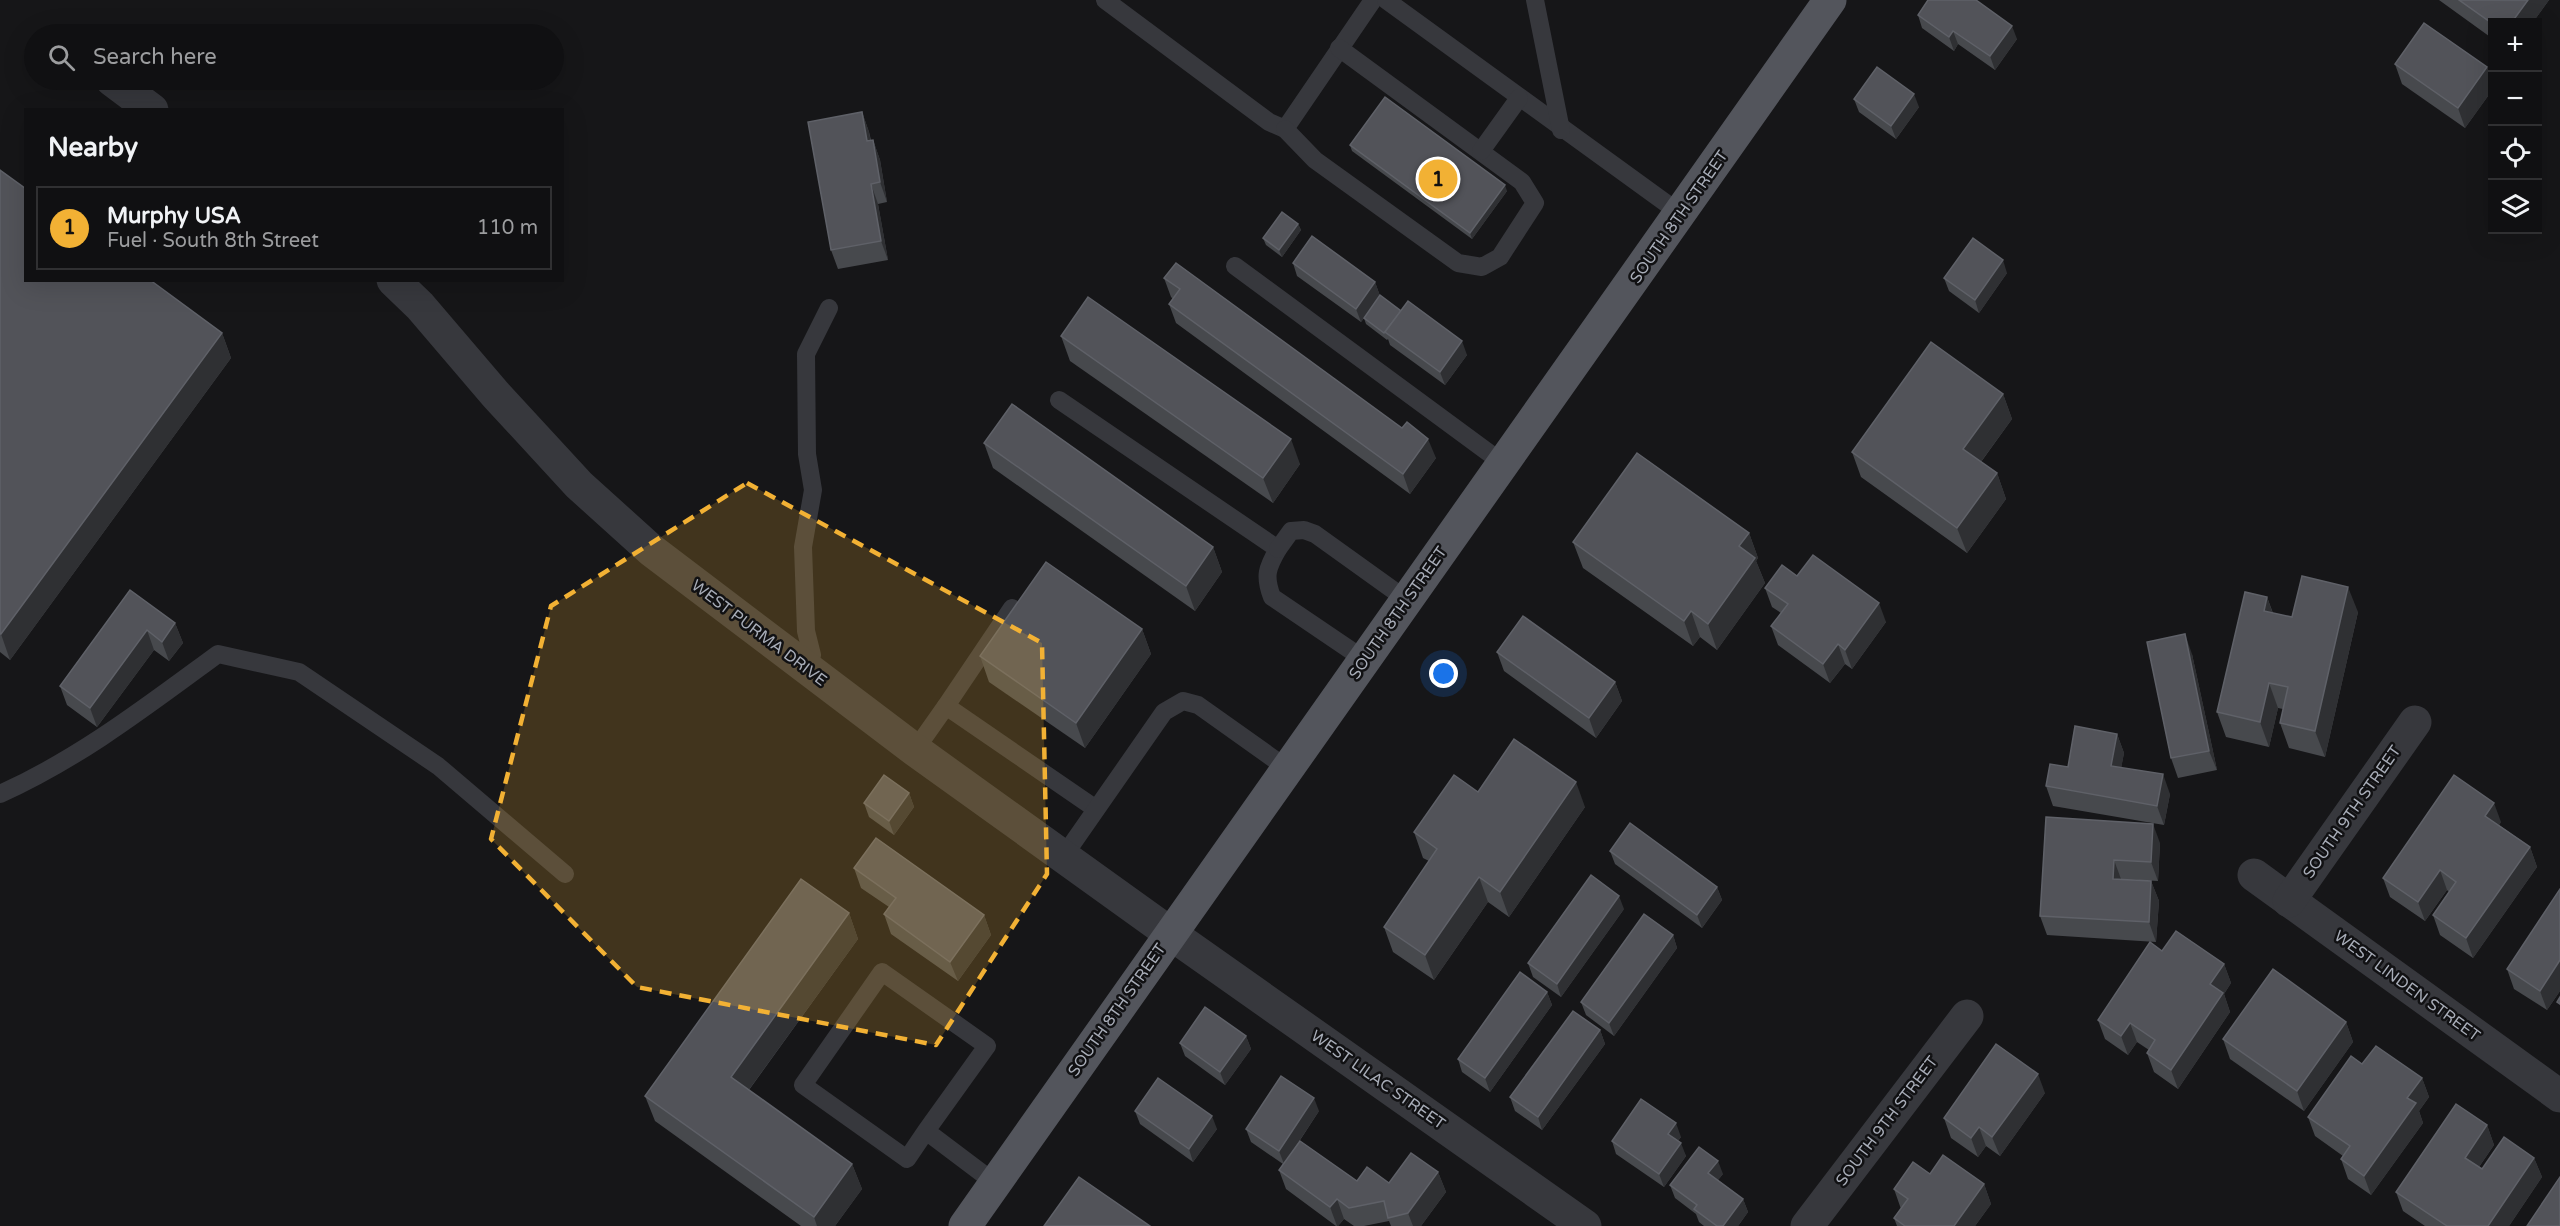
<!DOCTYPE html>
<meta charset="utf-8">
<style>
body{margin:0;font-family:"Varela Round",sans-serif;background:#19191b;color:#f1f3f6}
.controls{position:absolute;right:18px;top:18px;display:grid;overflow:hidden;border-radius:0px;box-shadow:0 6px 24px #0002}
.controls button{width:54px;height:54px;display:grid;place-items:center;padding:0;border:0;border-bottom:2px solid #303032;background:#101012;color:#f1f3f6;font:30px sans-serif}
.you{position:absolute;left:1444px;top:674px;width:21px;height:21px;margin:-15px;border:4px solid #fff;border-radius:50%;background:#1a73e8;box-shadow:0 0 0 9px #1a73e833}
.badge{display:grid;place-items:center;width:39px;height:39px;border-radius:50%;background:#f2b134;color:#111;font-size:20px;font-weight:700}
.pin{position:absolute;translate:-50% -50%;border:3px solid #fff;box-shadow:0 2px 6px #0006}
.list{margin:0;padding:0;list-style:none}
h2{display:flex;justify-content:space-between;align-items:center;height:78px;margin:0;padding:0 24px;font-size:26px}
h2 small{font-size:20px;font-weight:400;color:#9c9d9f}
.list li{display:grid;grid-template-columns:39px 1fr auto;gap:18px;align-items:center;box-sizing:border-box;height:84px;margin:0 12px 12px;padding:0 12px;border:2px solid #303032;border-radius:0px}
.list b{display:block;font-size:22px;white-space:nowrap}
.list p{margin:0;font-size:20px;white-space:nowrap;color:#9c9d9f}
.list em{font-size:20px;font-style:normal;color:#9c9d9f}
.icon{flex:none;width:33px;height:33px;fill:none;stroke:currentColor;stroke-width:2;stroke-linecap:round;stroke-linejoin:round}
.map{position:relative;flex:none;width:2560px;height:1226px;overflow:hidden}
.search{position:absolute;background:#101012;box-shadow:0 6px 24px #0002;left:24px;top:24px;width:540px;height:66px;display:flex;align-items:center;gap:15px;box-sizing:border-box;padding:0 21px;border-radius:33px;color:#9c9d9f;font-size:22px}
.panel{position:absolute;background:#101012;box-shadow:0 6px 24px #0002;left:24px;top:108px;width:540px;height:174px;border-radius:0px}
.map>svg:first-child{display:block}
</style>
<div class="map">
<svg width="2560" height="1226" viewBox="0 0 2560 1226">
<rect width="100%" height="100%" fill="#161618"/>
<g fill="none" stroke-linecap="round" stroke-linejoin="round">
<g stroke="#37383d" stroke-width="18">
<polyline points="1105,0 1269,122 1285,129 1373,0"/>
<polyline points="1386,0 1681,214"/>
<polyline points="1535,0 1561,130"/>
<polyline points="1285,129 1315,160 1458,263 1482,267 1500,257 1535,203 1522,182 1339,48"/>
<polyline points="1481,151 1519,98"/>
<polyline points="1235,266 1504,464"/>
<path d="M1059,400l219,149c-11,19 -14,27 -6,48l93,63"/>
<polyline points="1278,549 1291,531 1304,530 1315,534 1407,600"/>
<polyline points="805,668 812,655 806,631 803,547 813,490 807,454 806,354 829,308"/>
<polyline points="946,706 1012,608"/>
<polyline points="915,750 946,706 1096,809"/>
<path d="M0,794c80,-36 147,-88 218,-140l81,18 139,94 127,108"/>
<polyline points="1063,857 1164,712 1183,701 1198,705 1288,769"/>
<polyline points="926,1131 907,1159 803,1085 882,972 987,1046 926,1131 995,1183"/>
</g>
<g stroke="#37383d" stroke-width="33">
<polyline points="112,80 152,110"/>
<polyline points="393,280 420,306 496,395 579,485 651,550 915,750 1171,934"/>
<polyline points="2254,875 2560,1096"/>
<polyline points="2289,901 2415,722"/>
<polyline points="1807,1226 1967,1016"/>
</g>
<polyline stroke="#37383d" stroke-width="33" points="1171,934 1585,1226"/>
<polyline stroke="#53555c" stroke-width="33" points="965,1226 1830,0"/>
</g>
<g fill="#47494d">
<polygon points="2439,0 2549,0 2533,22 2493,22 2493,39"/>
<polygon points="1918,15 2017,39 1995,70 1958,44 1954,51 1922,28"/>
<polygon points="2395,64 2487,67 2493,82 2493,89 2465,128 2402,84"/>
<polygon points="1854,99 1919,107 1896,139 1859,112"/>
<polygon points="862,112 869,132 871,140 873,140 880,160 887,202 878,204 888,260 838,269 831,250"/>
<polygon points="1350,145 1507,191 1472,239 1352,151"/>
<polygon points="0,170 222,333 231,358 10,660 0,652"/>
<polygon points="1298,224 1301,230 1282,257 1266,245 1263,238"/>
<polygon points="1293,263 1375,282 1380,296 1401,311 1467,355 1445,385 1390,345 1388,339 1387,340 1366,324 1364,318 1361,322 1297,276"/>
<polygon points="2007,273 1979,313 1949,291 1944,278"/>
<polygon points="1164,278 1436,458 1410,494 1176,323 1169,304 1173,299 1171,297"/>
<polygon points="1061,336 1300,464 1273,503 1070,361"/>
<polygon points="2003,394 2012,419 1981,462 1997,473 2006,499 1967,553 1861,477 1852,452"/>
<polygon points="984,443 1213,547 1222,572 1195,611 993,468"/>
<polygon points="1749,533 1758,558 1756,561 1765,583 1717,650 1700,637 1693,646 1583,568 1573,542"/>
<polygon points="1797,576 1886,622 1852,669 1845,664 1830,683 1778,645 1771,626 1781,613 1772,607 1765,588"/>
<polygon points="130,590 175,623 183,643 169,661 154,650 97,727 67,705 60,686"/>
<polygon points="2267,597 2273,613 2292,617 2358,612 2325,757 2289,748 2280,723 2283,709 2278,708 2269,747 2226,737 2217,712"/>
<polygon points="1142,629 1151,654 1085,748 989,682 980,656"/>
<polygon points="1497,652 1615,682 1622,701 1596,738 1504,671"/>
<polygon points="2192,654 2217,770 2178,778 2171,758"/>
<polygon points="2117,734 2124,753 2121,768 2170,794 2164,825 2053,806 2046,786 2068,767"/>
<polygon points="1478,792 1585,807 1509,917 1488,902 1434,980 1393,952 1384,927 1429,861 1423,858 1414,832"/>
<polygon points="909,793 914,807 894,835 869,817 864,803"/>
<polygon points="2046,817 2160,843 2158,881 2121,879 2151,881 2159,901 2156,942 2047,935 2040,916"/>
<polygon points="2501,822 2499,825 2530,847 2537,867 2473,958 2440,935 2433,915 2449,892 2447,890 2425,921 2390,897 2383,878"/>
<polygon points="1610,851 1717,887 1722,900 1702,928 1615,864"/>
<polygon points="854,868 984,915 991,935 958,981 891,934 884,914 889,907 861,888"/>
<polygon points="2560,889 2560,991 2547,1010 2514,989 2507,969"/>
<polygon points="1624,909 1561,997 1533,977 1528,963"/>
<polygon points="849,913 858,939 749,1090 852,1164 862,1189 835,1226 801,1226 655,1121 645,1096"/>
<polygon points="1673,935 1677,948 1614,1036 1586,1015 1581,1002"/>
<polygon points="2162,951 2224,964 2231,983 2224,994 2230,1012 2178,1089 2154,1072 2147,1053 2149,1050 2137,1042 2128,1055 2105,1039 2098,1020"/>
<polygon points="1547,992 1552,1005 1490,1092 1462,1072 1458,1059"/>
<polygon points="2346,1022 2353,1042 2304,1111 2230,1059 2223,1039"/>
<polygon points="1600,1030 1605,1044 1542,1130 1515,1111 1510,1097"/>
<polygon points="1246,1036 1251,1049 1225,1085 1185,1056 1180,1043"/>
<polygon points="2362,1064 2422,1078 2429,1097 2419,1111 2423,1123 2371,1195 2348,1179 2341,1159 2343,1156 2315,1136 2308,1117"/>
<polygon points="2045,1093 2000,1156 1986,1146 1978,1157 1951,1138 1944,1118"/>
<polygon points="1135,1111 1217,1129 1193,1162 1140,1124"/>
<polygon points="1319,1111 1293,1151 1357,1181 1389,1183 1438,1172 1446,1192 1421,1226 1391,1226 1389,1221 1364,1226 1354,1226 1344,1219 1338,1226 1336,1226 1286,1189 1279,1170 1283,1164 1251,1142 1246,1129"/>
<polygon points="2487,1125 2494,1145 2479,1167 2482,1169 2534,1158 2542,1177 2509,1226 2425,1226 2403,1211 2396,1192"/>
<polygon points="1681,1137 1678,1141 1686,1156 1664,1187 1616,1154 1612,1141"/>
<polygon points="1723,1174 1718,1180 1743,1199 1748,1212 1738,1226 1704,1226 1699,1222 1696,1214 1675,1198 1670,1185"/>
<polygon points="1984,1184 1991,1204 1975,1226 1897,1226 1894,1218 1901,1209 1894,1189"/>
</g>
<g fill="#2f3033">
<polygon points="2528,0 2549,0 2533,22 2512,22"/>
<polygon points="2012,26 2017,39 1995,70 1990,56"/>
<polygon points="1953,31 1958,44 1954,51 1949,37"/>
<polygon points="2487,67 2493,82 2493,89 2465,128 2458,108"/>
<polygon points="1914,94 1919,107 1896,139 1891,126"/>
<polygon points="862,112 869,132 874,161 867,141"/>
<polygon points="873,140 880,160 887,202 880,182"/>
<polygon points="871,184 878,204 888,260 881,241"/>
<polygon points="1505,185 1507,191 1472,239 1470,233"/>
<polygon points="1298,224 1301,230 1282,257 1279,250"/>
<polygon points="2003,260 2007,273 1979,313 1975,300"/>
<polygon points="1375,282 1380,296 1361,322 1356,309"/>
<polygon points="222,333 231,358 10,660 1,634"/>
<polygon points="1462,341 1467,355 1445,385 1440,372"/>
<polygon points="2003,394 2012,419 1972,474 1963,449"/>
<polygon points="1291,439 1300,464 1273,503 1263,478"/>
<polygon points="1428,439 1436,458 1410,494 1403,474"/>
<polygon points="1997,473 2006,499 1967,553 1957,528"/>
<polygon points="1749,533 1758,558 1756,561 1765,583 1717,650 1708,624 1739,546"/>
<polygon points="1213,547 1222,572 1195,611 1186,586"/>
<polygon points="2348,587 2358,612 2325,757 2315,731"/>
<polygon points="2267,597 2276,623 2264,611"/>
<polygon points="1879,603 1886,622 1852,669 1845,650"/>
<polygon points="1691,611 1700,637 1693,646 1684,621"/>
<polygon points="175,623 183,643 169,661 162,642"/>
<polygon points="1142,629 1151,654 1085,748 1076,723"/>
<polygon points="147,630 154,650 97,727 90,708"/>
<polygon points="2185,634 2192,654 2217,770 2209,751"/>
<polygon points="1838,644 1845,664 1830,683 1823,664"/>
<polygon points="1615,682 1622,701 1596,738 1589,718"/>
<polygon points="2269,683 2278,708 2269,747 2260,722"/>
<polygon points="2117,734 2124,753 2118,785 2111,766"/>
<polygon points="2163,774 2170,794 2164,825 2157,806"/>
<polygon points="1576,782 1585,807 1509,917 1500,892"/>
<polygon points="909,793 914,807 894,835 889,821"/>
<polygon points="2494,803 2501,822 2492,835 2485,816"/>
<polygon points="2153,824 2160,843 2158,881 2151,862"/>
<polygon points="2530,847 2537,867 2473,958 2466,938"/>
<polygon points="2114,860 2121,879 2113,879"/>
<polygon points="2440,870 2447,890 2425,921 2418,902"/>
<polygon points="1479,877 1488,902 1434,980 1425,955"/>
<polygon points="2151,881 2159,901 2156,942 2149,922"/>
<polygon points="1717,887 1722,900 1702,928 1697,915"/>
<polygon points="1619,896 1624,909 1561,997 1557,984"/>
<polygon points="849,913 858,939 740,1102 731,1077"/>
<polygon points="984,915 991,935 958,981 950,962"/>
<polygon points="1673,935 1677,948 1614,1036 1609,1023"/>
<polygon points="2560,960 2560,991 2547,1010 2540,991"/>
<polygon points="2224,964 2231,983 2224,994 2230,1012 2178,1089 2171,1070 2210,984"/>
<polygon points="1547,992 1552,1005 1490,1092 1485,1078"/>
<polygon points="2346,1022 2353,1042 2304,1111 2297,1091"/>
<polygon points="2130,1023 2137,1042 2128,1055 2121,1036"/>
<polygon points="1600,1030 1605,1044 1542,1130 1538,1117"/>
<polygon points="1246,1036 1251,1049 1225,1085 1220,1072"/>
<polygon points="2038,1074 2045,1093 2000,1156 1992,1137"/>
<polygon points="2422,1078 2429,1097 2419,1111 2423,1123 2371,1195 2364,1176 2407,1098"/>
<polygon points="1314,1098 1319,1111 1284,1164 1279,1151"/>
<polygon points="1212,1116 1217,1129 1193,1162 1189,1149"/>
<polygon points="1676,1123 1681,1137 1673,1147 1668,1134"/>
<polygon points="2487,1125 2494,1145 2472,1177 2465,1158"/>
<polygon points="1979,1127 1986,1146 1978,1157 1971,1138"/>
<polygon points="1681,1143 1686,1156 1664,1187 1659,1174"/>
<polygon points="2534,1158 2542,1177 2509,1226 2488,1226"/>
<polygon points="1718,1161 1723,1174 1713,1186 1708,1173"/>
<polygon points="852,1164 862,1189 835,1226 817,1226 814,1217"/>
<polygon points="1438,1172 1446,1192 1421,1226 1413,1226 1408,1213"/>
<polygon points="1984,1184 1991,1204 1975,1226 1954,1226"/>
<polygon points="1337,1199 1344,1219 1338,1226 1337,1226 1330,1207"/>
<polygon points="1743,1199 1748,1212 1738,1226 1723,1226"/>
</g>
<g fill="#525359" stroke="#5f6168" stroke-width="1.5">
<polygon points="1928,0 1976,0 2012,26 1990,56 1953,31 1949,37 1918,15"/>
<polygon points="2459,0 2528,0 2512,22 2493,22 2493,24"/>
<polygon points="2424,23 2487,67 2458,108 2395,64"/>
<polygon points="1877,67 1914,94 1891,126 1854,99"/>
<polygon points="1385,97 1505,185 1470,233 1350,145"/>
<polygon points="862,112 867,141 873,140 880,182 871,184 881,241 831,250 808,122"/>
<polygon points="0,170 26,189 26,280 150,280 222,333 1,634 0,634"/>
<polygon points="1282,212 1298,224 1279,250 1263,238"/>
<polygon points="1312,236 1375,282 1356,309 1293,263"/>
<polygon points="1973,238 2003,260 1975,300 1944,278"/>
<polygon points="1176,263 1402,428 1407,422 1428,439 1403,474 1169,304 1180,289 1164,278"/>
<polygon points="1380,295 1401,311 1384,333 1364,318"/>
<polygon points="1088,297 1291,439 1263,478 1061,336"/>
<polygon points="1408,301 1462,341 1440,372 1385,332"/>
<polygon points="1931,342 2003,394 1963,449 1997,473 1957,528 1852,452"/>
<polygon points="1012,404 1213,547 1186,586 984,443"/>
<polygon points="1637,453 1749,533 1739,546 1755,558 1708,624 1691,611 1684,621 1573,542"/>
<polygon points="1813,555 1879,603 1845,650 1838,644 1823,664 1771,626 1788,604 1765,588 1782,565 1797,576"/>
<polygon points="1046,562 1142,629 1076,723 980,656"/>
<polygon points="2302,576 2348,587 2315,731 2280,723 2288,687 2269,683 2260,722 2217,712 2245,592 2267,597 2264,611 2292,617"/>
<polygon points="130,590 175,623 162,642 147,630 90,708 60,686"/>
<polygon points="1523,616 1615,682 1589,718 1497,652"/>
<polygon points="2185,634 2209,751 2171,758 2147,642"/>
<polygon points="2075,726 2117,734 2111,766 2163,774 2157,806 2046,786 2050,764 2068,767"/>
<polygon points="1514,739 1576,782 1500,892 1479,877 1425,955 1384,927 1437,849 1414,832 1454,775 1478,792"/>
<polygon points="884,775 909,793 889,821 864,803"/>
<polygon points="2454,775 2494,803 2485,816 2530,847 2466,938 2433,915 2456,882 2440,870 2418,902 2383,878"/>
<polygon points="2046,817 2153,824 2151,862 2114,860 2113,879 2151,881 2149,922 2040,916"/>
<polygon points="1630,823 1717,887 1697,915 1610,851"/>
<polygon points="876,838 984,915 950,962 884,914 896,898 854,868"/>
<polygon points="1591,875 1619,896 1557,984 1528,963"/>
<polygon points="801,879 849,913 731,1077 852,1164 814,1217 645,1096"/>
<polygon points="2560,889 2560,960 2540,991 2507,969"/>
<polygon points="1644,914 1673,935 1609,1023 1581,1002"/>
<polygon points="2176,931 2224,964 2210,984 2223,993 2171,1070 2147,1053 2155,1040 2130,1023 2121,1036 2098,1020 2150,942 2162,951"/>
<polygon points="2273,969 2346,1022 2297,1091 2223,1039"/>
<polygon points="1520,972 1547,992 1485,1078 1458,1059"/>
<polygon points="2560,997 2560,1004 2557,1002"/>
<polygon points="1205,1007 1246,1036 1220,1072 1180,1043"/>
<polygon points="1573,1011 1600,1030 1538,1117 1510,1097"/>
<polygon points="1996,1044 2038,1074 1992,1137 1979,1127 1971,1138 1944,1118"/>
<polygon points="2376,1046 2422,1078 2407,1098 2416,1103 2364,1176 2341,1159 2350,1146 2308,1117 2351,1056 2362,1064"/>
<polygon points="1281,1076 1314,1098 1279,1151 1246,1129"/>
<polygon points="1158,1078 1212,1116 1189,1149 1135,1111"/>
<polygon points="1641,1099 1676,1123 1668,1134 1681,1143 1659,1174 1612,1141"/>
<polygon points="2456,1104 2487,1125 2465,1158 2482,1169 2504,1137 2534,1158 2488,1226 2447,1226 2396,1192"/>
<polygon points="1300,1141 1357,1181 1367,1167 1389,1183 1411,1153 1438,1172 1408,1213 1388,1218 1384,1201 1349,1208 1337,1199 1330,1207 1279,1170"/>
<polygon points="1699,1147 1718,1161 1708,1173 1743,1199 1723,1226 1717,1226 1694,1209 1697,1205 1670,1185"/>
<polygon points="1943,1155 1984,1184 1954,1226 1905,1226 1894,1218 1908,1199 1894,1189 1913,1162 1930,1174"/>
<polygon points="1079,1177 1150,1226 1044,1226"/>
<polygon points="2560,1177 2560,1226 2527,1226"/>
</g>
<path fill="#f2b134" fill-opacity="0.2" stroke="#f2b134" stroke-width="4.5" stroke-dasharray="12 8" stroke-linejoin="round" d="M747,483l295,160 5,231 -111,171 -299,-58 -146,-148 60,-233z"/>
<g text-anchor="middle" dominant-baseline="central" stroke-width="5" stroke-linejoin="round" paint-order="stroke">
<g font-size="16" fill="#a8adb8" stroke="#111113">
<text transform="translate(1679 217) rotate(-55)">SOUTH 8TH STREET</text>
<text transform="translate(1398 613) rotate(-55)">SOUTH 8TH STREET</text>
<text transform="translate(759 633) rotate(37)">WEST PURMA DRIVE</text>
<text transform="translate(2352 812) rotate(-55)">SOUTH 9TH STREET</text>
<text transform="translate(2407 986) rotate(36)">WEST LINDEN STREET</text>
<text transform="translate(1117 1010) rotate(-55)">SOUTH 8TH STREET</text>
<text transform="translate(1378 1080) rotate(35)">WEST LILAC STREET</text>
<text transform="translate(1887 1121) rotate(-53)">SOUTH 9TH STREET</text>
</g>
</g>
</svg>
<div class="controls">
<button>+</button>
<button>−</button>
<button><svg class="icon" aria-label="locate" viewBox="0 0 24 24"><circle cx="12" cy="12" r="6"/><path d="M12 2v4M12 18v4M2 12h4M18 12h4"/></svg></button>
<button><svg class="icon" aria-label="layers" viewBox="0 0 24 24"><path d="M12 4l9 5-9 5-9-5zM3 14l9 5 9-5"/></svg></button>
</div>
<div class="you"></div>
<div class="pin badge" style="left:1438px;top:179px">1</div>
<div class="search"><svg class="icon" aria-label="search" viewBox="0 0 24 24"><circle cx="10" cy="10" r="6"/><path d="M15 15l6 6"/></svg>Search here</div>
<section class="panel">
<h2>Nearby<small></small></h2>
<ul class="list">
<li><span class="badge">1</span><div><b>Murphy USA</b><p>Fuel · South 8th Street</p></div><em>110 m</em></li>
</ul>
</section>
</div>
